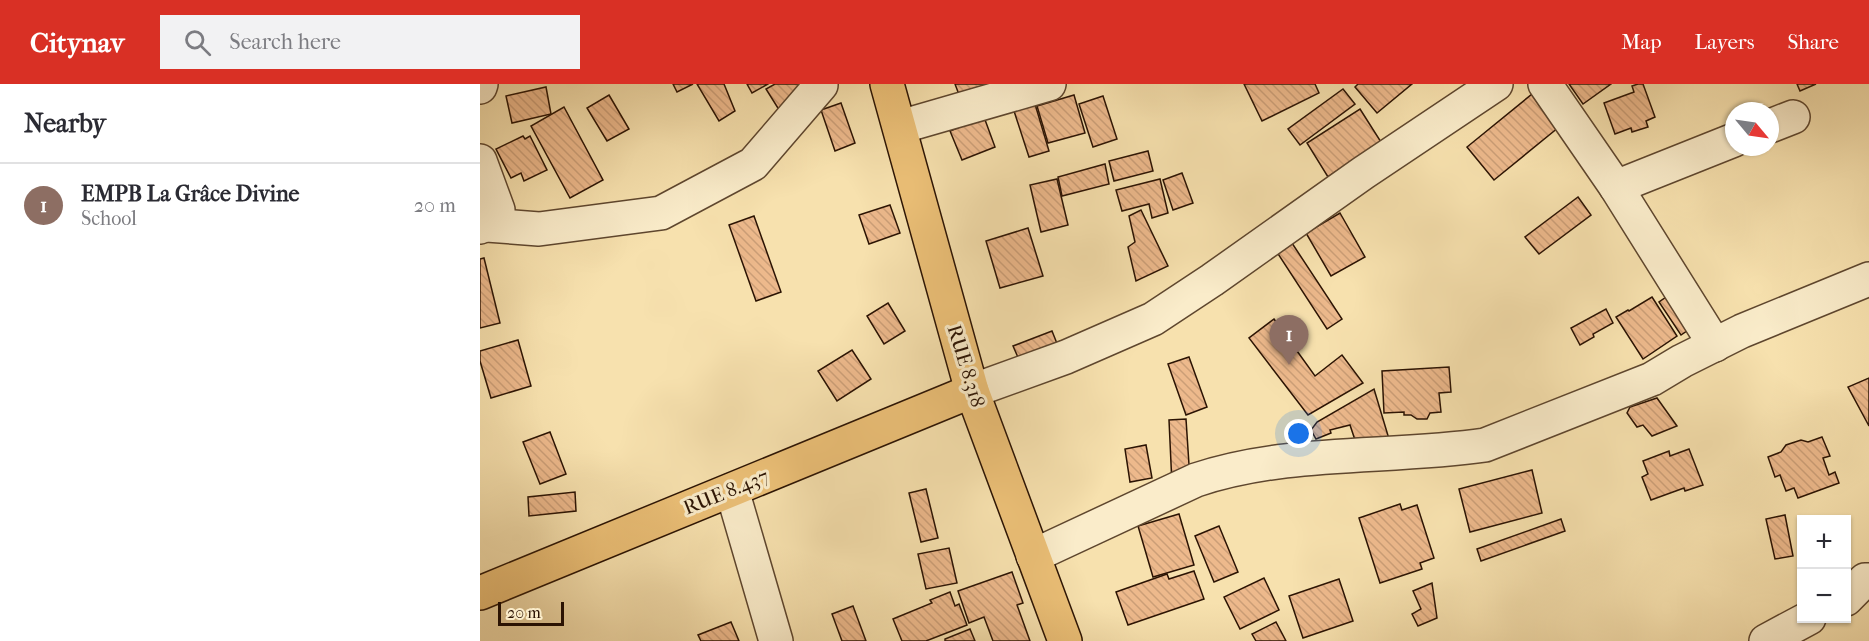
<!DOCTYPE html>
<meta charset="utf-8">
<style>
body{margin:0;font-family:"IM FELL French Canon",serif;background:#f2f2f3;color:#2b2b33}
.controls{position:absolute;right:18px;bottom:18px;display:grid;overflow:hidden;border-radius:0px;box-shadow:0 2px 4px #0004}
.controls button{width:54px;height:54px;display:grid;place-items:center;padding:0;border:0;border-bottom:2px solid #e1e1e2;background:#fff;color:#2b2b33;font:30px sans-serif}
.compass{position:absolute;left:1245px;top:18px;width:54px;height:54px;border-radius:50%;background:#fff;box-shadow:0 2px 4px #0004;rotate:119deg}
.scale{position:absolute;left:18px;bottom:15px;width:66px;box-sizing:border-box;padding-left:6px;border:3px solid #2b1303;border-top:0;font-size:16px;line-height:21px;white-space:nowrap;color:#2b1303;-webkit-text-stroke:4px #faecca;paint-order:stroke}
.you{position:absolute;left:819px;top:350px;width:21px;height:21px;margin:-15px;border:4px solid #fff;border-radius:50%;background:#1a73e8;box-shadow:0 0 0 9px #1a73e833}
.badge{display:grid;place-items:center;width:39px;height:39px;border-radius:50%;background:#d93025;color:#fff;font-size:20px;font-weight:700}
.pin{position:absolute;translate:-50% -50px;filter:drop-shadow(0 2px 3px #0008)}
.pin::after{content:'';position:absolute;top:32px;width:21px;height:18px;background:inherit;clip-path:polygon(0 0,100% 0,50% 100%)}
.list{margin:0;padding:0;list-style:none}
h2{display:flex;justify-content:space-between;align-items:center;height:78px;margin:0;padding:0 24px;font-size:26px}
h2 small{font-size:20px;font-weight:400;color:#7c7c81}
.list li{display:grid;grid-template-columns:39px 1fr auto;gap:18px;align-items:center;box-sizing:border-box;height:84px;padding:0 24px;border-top:2px solid #e1e1e2}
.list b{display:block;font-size:22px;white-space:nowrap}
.list p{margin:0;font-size:20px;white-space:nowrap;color:#7c7c81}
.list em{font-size:20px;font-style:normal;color:#7c7c81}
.icon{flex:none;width:33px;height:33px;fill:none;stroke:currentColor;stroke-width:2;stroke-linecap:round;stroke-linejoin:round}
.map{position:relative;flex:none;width:1389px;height:557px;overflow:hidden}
header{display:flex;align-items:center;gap:36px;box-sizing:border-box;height:84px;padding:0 30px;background:#d93025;color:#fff}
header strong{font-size:28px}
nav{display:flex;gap:33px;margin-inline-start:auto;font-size:21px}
.search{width:420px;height:54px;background:#f2f2f3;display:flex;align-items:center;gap:15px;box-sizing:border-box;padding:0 21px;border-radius:0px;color:#7c7c81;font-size:22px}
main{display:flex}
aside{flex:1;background:#fff}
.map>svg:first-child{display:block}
</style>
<header>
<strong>Citynav</strong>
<div class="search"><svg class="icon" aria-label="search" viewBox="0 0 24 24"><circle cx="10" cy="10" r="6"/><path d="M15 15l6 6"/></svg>Search here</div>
<nav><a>Map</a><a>Layers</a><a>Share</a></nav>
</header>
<main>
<aside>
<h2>Nearby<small></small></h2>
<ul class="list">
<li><span class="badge" style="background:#8d6e63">1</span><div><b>EMPB La Grâce Divine</b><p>School</p></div><em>20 m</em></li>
</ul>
</aside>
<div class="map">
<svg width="1389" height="557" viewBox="0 0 1389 557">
<defs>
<pattern id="building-back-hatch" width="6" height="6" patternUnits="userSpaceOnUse" patternTransform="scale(1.5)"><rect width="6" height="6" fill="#edb98c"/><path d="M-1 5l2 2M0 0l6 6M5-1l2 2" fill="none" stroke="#cb9e77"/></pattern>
</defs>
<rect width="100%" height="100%" fill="#f7e1ae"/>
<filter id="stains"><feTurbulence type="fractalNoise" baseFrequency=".00333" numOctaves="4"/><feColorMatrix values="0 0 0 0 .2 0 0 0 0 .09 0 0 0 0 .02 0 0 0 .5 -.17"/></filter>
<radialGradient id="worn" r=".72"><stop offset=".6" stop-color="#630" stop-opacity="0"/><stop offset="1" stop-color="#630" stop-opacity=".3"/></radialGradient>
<g fill="url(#building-back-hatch)" stroke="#2b1303" stroke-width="1.5">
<polygon points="193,0 213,0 197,8"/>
<polygon points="217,0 244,0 255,27 239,37"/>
<polygon points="267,0 288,0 272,9"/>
<polygon points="295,0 319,0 327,13 301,29 286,5"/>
<polygon points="475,0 510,0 481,16"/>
<polygon points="764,0 835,0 839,9 782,37"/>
<polygon points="878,0 932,0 897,29 875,3"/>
<polygon points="1089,0 1131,0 1103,20"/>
<polygon points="1158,0 1163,0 1175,33 1166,37 1168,43 1152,48 1151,44 1135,50 1124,19 1154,8 1152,2"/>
<polygon points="1317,0 1336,0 1320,7"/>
<polygon points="66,3 71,30 32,39 26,12"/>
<polygon points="863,5 875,20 820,61 808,45"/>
<polygon points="1057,6 1084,39 1014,96 987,63"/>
<polygon points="129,11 149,45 127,57 107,24"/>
<polygon points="594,11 605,49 568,59 557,22"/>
<polygon points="623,12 637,55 613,63 599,20"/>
<polygon points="361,19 375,59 355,67 341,26"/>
<polygon points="555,20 569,67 549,73 534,27"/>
<polygon points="84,23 123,96 90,114 51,42"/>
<polygon points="880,25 901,58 848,93 827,59"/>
<polygon points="504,33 515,63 482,76 470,47"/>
<polygon points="43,52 45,55 50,52 67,86 44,97 41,89 31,94 16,65"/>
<polygon points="668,67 673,87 634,97 629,77"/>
<polygon points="625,80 629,100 582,112 578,93"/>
<polygon points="702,89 713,119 693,126 683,96"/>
<polygon points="577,95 588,141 561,148 550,101"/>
<polygon points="680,95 688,129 672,134 669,120 642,127 636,106"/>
<polygon points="1098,113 1111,131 1059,170 1045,153"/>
<polygon points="410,121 420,149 389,160 379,131"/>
<polygon points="661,126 688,182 656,197 648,163 655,158 649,132"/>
<polygon points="860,129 885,173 851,192 826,149"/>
<polygon points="274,132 301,208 276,217 249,141"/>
<polygon points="548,144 563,192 520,204 506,157"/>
<polygon points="806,150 862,235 847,245 791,159"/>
<polygon points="4,174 20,239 0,244 0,175"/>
<polygon points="1192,209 1214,242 1201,251 1179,218"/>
<polygon points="1172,213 1197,252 1163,275 1136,233 1148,226 1149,227"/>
<polygon points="408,219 425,247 404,260 387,232"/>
<polygon points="1126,225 1133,239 1113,250 1114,253 1100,261 1091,244"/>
<polygon points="794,235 835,292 862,271 883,299 828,331 769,254"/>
<polygon points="572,247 582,272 544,287 533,262"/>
<polygon points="38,256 51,302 11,314 0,277 0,267"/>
<polygon points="372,266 391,295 357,317 338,287"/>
<polygon points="709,273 727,323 706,331 688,280"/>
<polygon points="969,283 971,308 959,309 961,328 950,329 947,335 937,335 931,331 924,331 924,328 904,329 902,287"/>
<polygon points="1389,294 1389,342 1368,303"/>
<polygon points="894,305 909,355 877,362 870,341 850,346 851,349 836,355 831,346 837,338"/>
<polygon points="1177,314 1197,342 1172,352 1163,341 1157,343 1147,329 1150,323"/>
<polygon points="706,335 710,396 692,401 689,336"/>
<polygon points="70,348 86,390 60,400 43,358"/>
<polygon points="1342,353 1350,372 1343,374 1349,391 1355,388 1359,399 1318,414 1314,404 1306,407 1300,391 1295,393 1288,373 1301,368 1306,361 1321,356 1328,358"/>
<polygon points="666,361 672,394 650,398 645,365"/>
<polygon points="1209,365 1223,401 1205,407 1204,404 1171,416 1162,393 1168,390 1163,377 1189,367 1190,372"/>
<polygon points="1052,386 1062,429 990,448 979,405"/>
<polygon points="446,405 458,454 441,458 429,409"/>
<polygon points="95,408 96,427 49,432 48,413"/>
<polygon points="920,420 922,426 937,421 954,474 940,479 942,485 900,499 879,434"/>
<polygon points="699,430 714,481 673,493 658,442"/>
<polygon points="1305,431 1313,472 1295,475 1286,435"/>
<polygon points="1081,435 1085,447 1001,477 997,465"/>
<polygon points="739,442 758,488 734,498 715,452"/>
<polygon points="469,464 477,499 446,505 438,470"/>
<polygon points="714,487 724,515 648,541 636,508 687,490 689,495"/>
<polygon points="532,488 543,519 537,521 550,557 513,557 504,533 489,539 478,507"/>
<polygon points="784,494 799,526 760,545 744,513"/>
<polygon points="859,495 873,537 823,554 809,512"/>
<polygon points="952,499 957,534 938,542 932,530 941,525 933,507"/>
<polygon points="470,508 475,522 479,520 487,541 446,557 422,557 413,535 452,519 450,516"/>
<polygon points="373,522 386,557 362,557 352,530"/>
<polygon points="251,538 259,557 221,557 218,551"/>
<polygon points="796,538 806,557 776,557 772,550"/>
<polygon points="490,545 495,557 465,557 465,555"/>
</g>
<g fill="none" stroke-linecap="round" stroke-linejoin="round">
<defs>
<g id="minor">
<polyline points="1065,0 1136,103 1235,261"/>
<polyline points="0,3 1,0"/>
<polyline points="1290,42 1313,33"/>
<polyline points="420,43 569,0"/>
<polyline points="0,77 18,126 16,135 0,143"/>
<polyline points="1136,103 1254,56"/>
<polyline points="7,141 59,145 181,129 273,80 341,1"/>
<polyline points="492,307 586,273 673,235 732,196 883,89 1016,0"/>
<polyline points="252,406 296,557"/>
<path d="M553,472l163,-76c93,-31 193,-21 289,-35l167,-66 30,-18 60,-30 127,-52"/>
<polyline points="1366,515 1385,496 1389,496"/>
<polyline points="1286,557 1329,534"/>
</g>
<g id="major">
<polyline points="407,0 492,307 585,557"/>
<polyline points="0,509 492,307"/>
</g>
</defs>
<use href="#minor" stroke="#5e462e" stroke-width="36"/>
<use href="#major" stroke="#2b1303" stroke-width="36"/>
<use href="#minor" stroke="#faecca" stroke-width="33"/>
<use href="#major" stroke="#ecc077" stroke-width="33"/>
</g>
<g text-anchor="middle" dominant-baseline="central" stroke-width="6" stroke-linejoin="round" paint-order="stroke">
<g font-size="20" fill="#2b1303" stroke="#faecca">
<text transform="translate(486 282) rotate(73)">RUE 8.318</text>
<text transform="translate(246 408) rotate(-22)">RUE 8.437</text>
</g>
</g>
<rect width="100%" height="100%" filter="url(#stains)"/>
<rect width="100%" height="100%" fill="url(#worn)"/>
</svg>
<div class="controls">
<button>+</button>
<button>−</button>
</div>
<svg class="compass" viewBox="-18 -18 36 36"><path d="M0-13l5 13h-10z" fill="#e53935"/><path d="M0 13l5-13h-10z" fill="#7c7c81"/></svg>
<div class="scale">20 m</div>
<div class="you"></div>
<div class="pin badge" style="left:809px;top:281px;background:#8d6e63">1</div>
</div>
</main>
